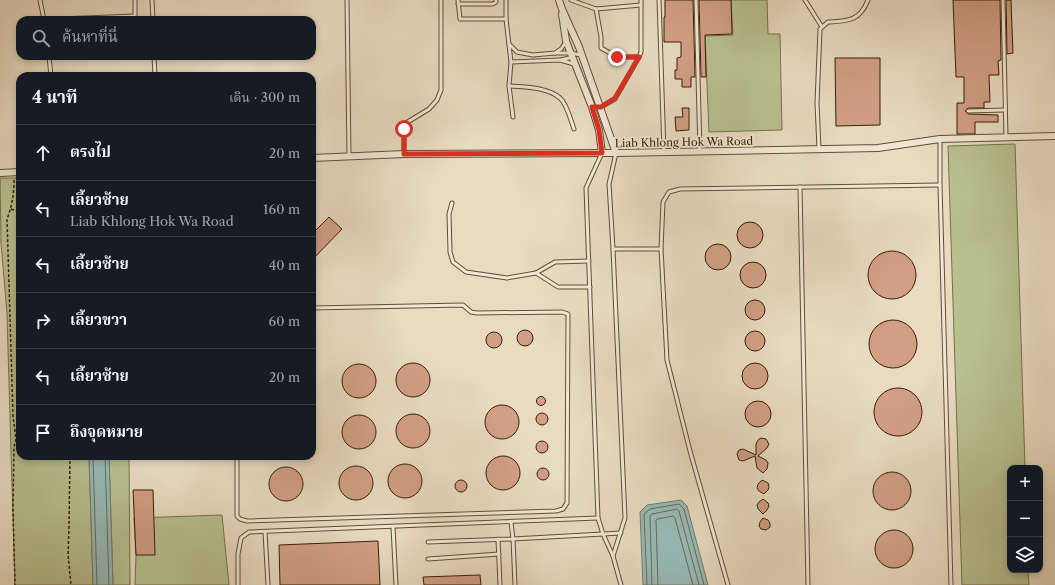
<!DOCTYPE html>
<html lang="th">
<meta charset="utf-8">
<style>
body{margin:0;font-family:"Libre Caslon Text","Noto Serif Thai",serif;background:#242831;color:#f1f3f6}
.controls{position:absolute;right:12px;bottom:12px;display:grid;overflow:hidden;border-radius:8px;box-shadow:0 2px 6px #0003}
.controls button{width:36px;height:36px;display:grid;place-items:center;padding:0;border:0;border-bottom:1px solid #363941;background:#171b24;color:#f1f3f6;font:20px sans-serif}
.stop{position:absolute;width:12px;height:12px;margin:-9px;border:3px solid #d93025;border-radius:50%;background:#fff}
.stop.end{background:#d93025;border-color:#fff;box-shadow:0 1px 4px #0008}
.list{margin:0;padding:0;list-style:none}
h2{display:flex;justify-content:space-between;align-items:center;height:52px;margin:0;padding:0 16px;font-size:17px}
h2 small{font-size:13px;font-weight:400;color:#9ea1a6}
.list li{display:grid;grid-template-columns:26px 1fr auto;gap:12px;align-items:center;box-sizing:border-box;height:56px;padding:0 16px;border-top:1px solid #363941}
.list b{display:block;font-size:15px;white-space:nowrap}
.list p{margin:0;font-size:13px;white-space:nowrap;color:#9ea1a6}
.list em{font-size:13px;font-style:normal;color:#9ea1a6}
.icon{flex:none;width:22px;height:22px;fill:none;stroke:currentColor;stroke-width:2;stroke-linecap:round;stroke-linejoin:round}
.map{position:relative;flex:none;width:1055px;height:585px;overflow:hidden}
.search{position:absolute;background:#171b24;box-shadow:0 2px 6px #0003;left:16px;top:16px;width:300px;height:44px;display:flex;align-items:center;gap:10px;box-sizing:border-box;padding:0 14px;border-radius:12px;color:#9ea1a6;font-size:15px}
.panel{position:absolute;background:#171b24;box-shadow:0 2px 6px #0003;left:16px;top:72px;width:300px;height:388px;border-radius:12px}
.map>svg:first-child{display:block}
</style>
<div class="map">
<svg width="1055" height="585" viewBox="0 0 1055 585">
<rect width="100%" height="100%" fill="#e8dbc1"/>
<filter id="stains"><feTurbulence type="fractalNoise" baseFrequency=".005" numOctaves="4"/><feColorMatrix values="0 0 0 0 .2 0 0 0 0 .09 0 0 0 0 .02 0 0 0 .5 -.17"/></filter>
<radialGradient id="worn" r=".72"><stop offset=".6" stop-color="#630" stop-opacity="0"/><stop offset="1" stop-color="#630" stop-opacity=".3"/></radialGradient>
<g fill="#b8c091" stroke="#777048">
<polygon points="731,0 767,0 768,34 780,34 782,130 709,132 705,36 733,35"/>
<polygon points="1015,144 1025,468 1010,468 1010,570 1028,570 1029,585 962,585 948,146"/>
<polygon points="0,178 20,178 19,210 20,210 20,456 89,456 93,585 15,585 7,314 1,243"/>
<polygon points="109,456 129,456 130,585 113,585"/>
<polygon points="222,515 229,585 135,585 136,555 134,518"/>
</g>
<g fill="#98bab7" stroke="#717c6e">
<polygon points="89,456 109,456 113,585 93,585"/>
<polygon points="681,500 687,506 708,585 643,585 640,512 647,505"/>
</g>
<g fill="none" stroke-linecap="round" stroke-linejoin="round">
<g stroke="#676c5c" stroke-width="1">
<polyline points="93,456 97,585"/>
<polyline points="105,456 109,585"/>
<polyline points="647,585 644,514 650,509 679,504 684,509 704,585"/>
<polyline points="652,585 650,516 652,514 677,509 679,511 699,585"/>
<polyline points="658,585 656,520 657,519 673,516 675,518 693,585"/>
</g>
</g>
<g fill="#d29f86" stroke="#361f00">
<polygon points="665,0 693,0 695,77 691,77 691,87 682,87 682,79 675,79 675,70 677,70 677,58 681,57 681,42 664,42 664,17 665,17"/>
<polygon points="699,0 731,0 732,34 705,35 706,77 701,77"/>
<polygon points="953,0 1000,0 1001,60 998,61 999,75 989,75 990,102 984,102 984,108 968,108 965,111 968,114 998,115 998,122 975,122 975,134 957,134 957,103 964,103 964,77 956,77"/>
<polygon points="1006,0 1011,0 1013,53 1007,54"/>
<polygon points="835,58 880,58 880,125 836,126"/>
<polygon points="682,108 689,108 689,130 676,131 675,117 683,117"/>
<polygon points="329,217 342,229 312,260 312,234"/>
<circle cx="750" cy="235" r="13"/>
<circle cx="718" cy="257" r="13"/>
<circle cx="892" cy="275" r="24"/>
<circle cx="753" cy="275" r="13"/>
<circle cx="755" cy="310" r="10"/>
<circle cx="893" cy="344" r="24"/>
<circle cx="525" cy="338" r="8"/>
<circle cx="755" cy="341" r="10"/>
<circle cx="494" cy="340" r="8"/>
<circle cx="755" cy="376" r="13"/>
<circle cx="413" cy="380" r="17"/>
<circle cx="359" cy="381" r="17"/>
<circle cx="898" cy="412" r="24"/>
<circle cx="541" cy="401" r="4.5"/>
<circle cx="758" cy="414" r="13"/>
<circle cx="502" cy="422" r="17"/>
<circle cx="542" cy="419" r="6"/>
<circle cx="413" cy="431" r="17"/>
<circle cx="359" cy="432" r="17"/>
<polygon points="761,438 766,439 769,444 767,448 758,456 766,460 768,463 767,469 763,473 757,468 755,456 743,461 739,460 737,454 739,450 743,449 756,455 756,444 758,440"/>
<circle cx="542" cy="447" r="6"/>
<circle cx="503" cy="473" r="17"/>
<circle cx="405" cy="481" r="17"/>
<circle cx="356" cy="483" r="17"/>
<circle cx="286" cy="484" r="17"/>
<circle cx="543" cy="474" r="6"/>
<circle cx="892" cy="491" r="19"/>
<circle cx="461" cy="486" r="6"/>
<polygon points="762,480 768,483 769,487 768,490 764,494 759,491 757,488 758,484"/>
<polygon points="133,490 153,490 155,555 136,555"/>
<polygon points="763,499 768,503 769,506 767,510 763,514 758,509 757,505 759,502"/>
<polygon points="763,518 768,520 770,523 770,527 766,530 761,529 759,526 760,522"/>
<circle cx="894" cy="549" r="19"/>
<polygon points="378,541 380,585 280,585 279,545"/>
<polygon points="480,575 481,585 424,585 423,577"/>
</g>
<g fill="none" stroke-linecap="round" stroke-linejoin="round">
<defs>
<g id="service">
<polyline points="40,0 44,20"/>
<polyline points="152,0 153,20"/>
<polyline points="347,0 349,156"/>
<polyline points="458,0 460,19 506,19"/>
<polyline points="506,0 506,19 511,62 509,86 513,117"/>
<polyline points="571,0 596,9 641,5"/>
<polyline points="659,0 664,152"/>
<polyline points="696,0 700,152"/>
<polyline points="805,0 822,27"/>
<polyline points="1003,0 1006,137"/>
<polyline points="458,4 493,4 496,2 496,0"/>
<polyline points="596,9 601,37 601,48 617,57 639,57"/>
<polyline points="59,19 135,16"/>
<polyline points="135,20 135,0"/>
<polyline points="509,44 517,52 533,55 555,53 561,49 566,42"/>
<polyline points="555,53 570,53 581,55"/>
<polyline points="49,56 51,76"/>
<polyline points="154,56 155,76"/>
<polyline points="561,60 573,57"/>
<polyline points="511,62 560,60 574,64"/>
<path d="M509,86c16,1 38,1 51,12 7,6 11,23 14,31"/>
<polyline points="592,107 601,107 615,99 639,57 641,52 641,0"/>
<polyline points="968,111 1005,110"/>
<polyline points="940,139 940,185 951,585"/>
<path d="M819,149l-2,-46 3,-74 8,-7c20,-1 32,-1 40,-22"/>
<polyline points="602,153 586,188 598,518 603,534 613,556 621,585"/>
<polyline points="404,154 404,129 406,123 429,109 437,100 441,90 441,0"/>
<polyline points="800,187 808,585"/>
<polyline points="452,203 449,214 450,252 453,262 466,272 507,278 536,273 555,262 589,261"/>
<polyline points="613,249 661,249"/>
<polyline points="536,273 558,287 590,287"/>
<polyline points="237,456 237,516 240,519 247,521 556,511 563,509 567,503 568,314 562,312 477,313 471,312 463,305 312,308"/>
<polyline points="393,527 396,585"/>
<polyline points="265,532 268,585"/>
<polyline points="498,539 500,585"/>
<polyline points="428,542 513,539 511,522"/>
<polyline points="613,556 625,518 613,249 609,184 616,153"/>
<polyline points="428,559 499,554"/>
<polyline points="238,585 238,554 241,538 249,532 598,518"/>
<polyline points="515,585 513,539 621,533"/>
<polyline points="728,585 690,451 667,360 661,249 663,202 669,192 680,189 940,185"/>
</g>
<g id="minor">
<polyline points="559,0 562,9 579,47 616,153"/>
<polyline points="562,14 566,41 592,107 599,130 602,153"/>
<polyline points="312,158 404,154 616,153 878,148 940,139 1055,136"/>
<polyline points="0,173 20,172"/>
</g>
</defs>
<use href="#service" stroke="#624e30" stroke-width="5"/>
<use href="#minor" stroke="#624e30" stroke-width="8"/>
<g stroke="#361f00" stroke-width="1.5" stroke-dasharray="3 2" stroke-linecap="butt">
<path d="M14,180c0,14 -2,26 -7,39l6,197 3,23 -2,8 -1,62 2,76"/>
<polyline points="11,209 20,212"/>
<polyline points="70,456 69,527 68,555 71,585"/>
</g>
<use href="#service" stroke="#f0e8d7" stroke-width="3"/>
<use href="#minor" stroke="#f0e8d7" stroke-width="6"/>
</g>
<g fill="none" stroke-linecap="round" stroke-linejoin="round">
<polyline stroke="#d93025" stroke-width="5" points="404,129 404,154 602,153 599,130 592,107 601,107 615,98 639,57 617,57"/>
</g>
<g text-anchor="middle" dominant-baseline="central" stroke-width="3.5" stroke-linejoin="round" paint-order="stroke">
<g font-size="11" fill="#361f00" stroke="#f0e8d7">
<text transform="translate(684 142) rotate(-1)">Liab Khlong Hok Wa Road</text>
</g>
</g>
<rect width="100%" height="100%" filter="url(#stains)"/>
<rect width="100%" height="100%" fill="url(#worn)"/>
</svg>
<div class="controls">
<button>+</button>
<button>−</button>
<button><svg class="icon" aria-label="layers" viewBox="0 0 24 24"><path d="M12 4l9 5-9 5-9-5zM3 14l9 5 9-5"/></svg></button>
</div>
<div class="stop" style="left:404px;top:129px"></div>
<div class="stop end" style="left:617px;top:57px"></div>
<div class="search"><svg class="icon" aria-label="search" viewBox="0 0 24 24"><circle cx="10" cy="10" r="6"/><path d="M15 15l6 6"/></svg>ค้นหาที่นี่</div>
<section class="panel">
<h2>4 นาที<small>เดิน · 300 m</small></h2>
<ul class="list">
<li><svg class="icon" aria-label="ahead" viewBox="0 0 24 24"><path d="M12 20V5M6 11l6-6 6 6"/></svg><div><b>ตรงไป</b></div><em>20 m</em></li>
<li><svg class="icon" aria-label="left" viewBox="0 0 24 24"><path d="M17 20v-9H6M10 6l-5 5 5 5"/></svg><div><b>เลี้ยวซ้าย</b><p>Liab Khlong Hok Wa Road</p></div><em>160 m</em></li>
<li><svg class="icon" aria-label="left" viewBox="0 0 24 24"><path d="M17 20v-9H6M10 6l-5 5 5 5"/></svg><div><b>เลี้ยวซ้าย</b></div><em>40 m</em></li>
<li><svg class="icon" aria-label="right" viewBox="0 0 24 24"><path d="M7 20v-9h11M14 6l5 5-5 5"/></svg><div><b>เลี้ยวขวา</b></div><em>60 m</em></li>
<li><svg class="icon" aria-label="left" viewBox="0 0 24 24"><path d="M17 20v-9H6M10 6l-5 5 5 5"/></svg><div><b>เลี้ยวซ้าย</b></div><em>20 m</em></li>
<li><svg class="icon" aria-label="arrive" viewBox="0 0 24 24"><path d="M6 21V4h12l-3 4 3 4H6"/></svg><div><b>ถึงจุดหมาย</b></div></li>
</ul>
</section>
</div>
